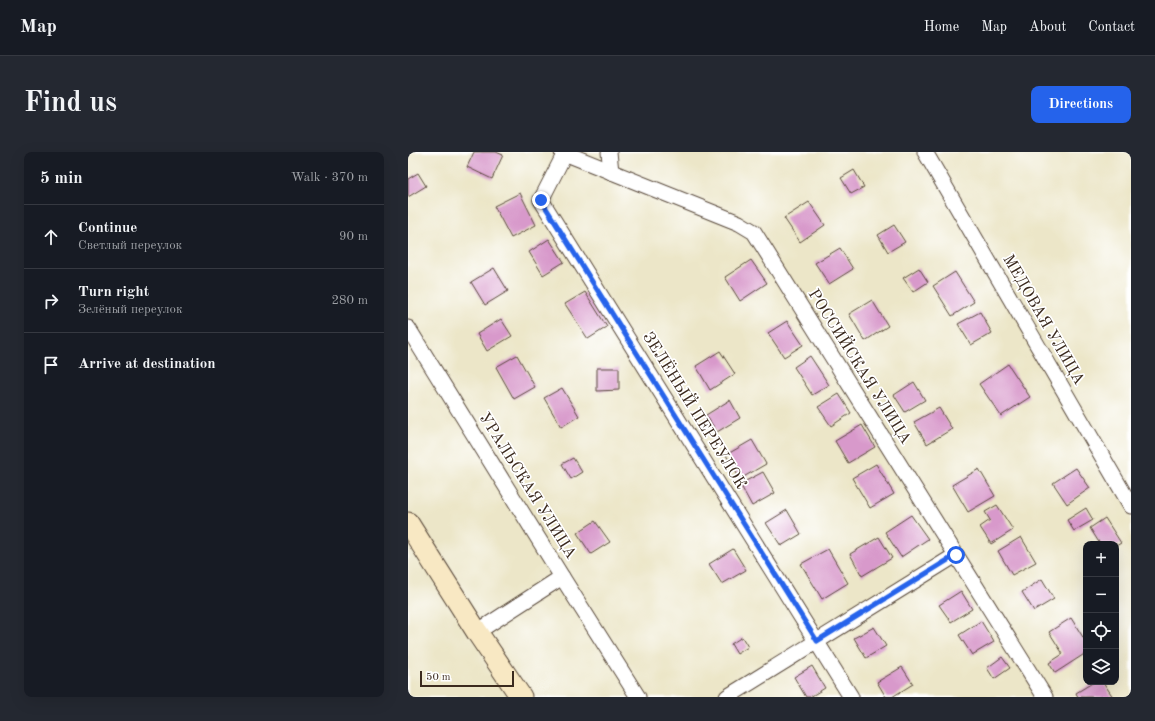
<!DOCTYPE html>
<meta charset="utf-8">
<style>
body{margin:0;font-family:"Old Standard TT",serif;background:#242831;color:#f1f3f6}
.controls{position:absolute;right:12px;bottom:12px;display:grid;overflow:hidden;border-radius:8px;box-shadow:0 4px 16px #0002}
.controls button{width:36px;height:36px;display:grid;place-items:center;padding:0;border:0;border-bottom:1px solid #363941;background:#171b24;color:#f1f3f6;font:20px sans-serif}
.scale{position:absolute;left:12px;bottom:10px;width:94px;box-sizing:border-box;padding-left:4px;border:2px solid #3b2a1e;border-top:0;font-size:11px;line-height:14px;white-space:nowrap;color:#3b2a1e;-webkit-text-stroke:3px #fff;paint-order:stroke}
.stop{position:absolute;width:12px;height:12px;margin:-9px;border:3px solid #2563eb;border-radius:50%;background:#fff}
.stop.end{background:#2563eb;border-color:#fff;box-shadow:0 1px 4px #0008}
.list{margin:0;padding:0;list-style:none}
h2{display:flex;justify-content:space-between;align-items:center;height:52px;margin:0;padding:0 16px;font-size:17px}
h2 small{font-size:13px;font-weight:400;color:#9ea1a6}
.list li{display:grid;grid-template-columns:26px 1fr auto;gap:12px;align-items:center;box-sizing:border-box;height:64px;padding:0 16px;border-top:1px solid #363941}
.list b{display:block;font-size:15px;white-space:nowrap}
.list p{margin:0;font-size:13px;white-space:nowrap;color:#9ea1a6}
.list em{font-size:13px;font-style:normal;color:#9ea1a6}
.icon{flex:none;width:22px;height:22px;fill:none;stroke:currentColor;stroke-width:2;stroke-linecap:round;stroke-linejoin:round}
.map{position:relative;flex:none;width:723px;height:545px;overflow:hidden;border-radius:8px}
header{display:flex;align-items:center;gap:24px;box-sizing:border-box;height:56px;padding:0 20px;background:#171b24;border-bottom:1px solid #363941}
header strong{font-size:19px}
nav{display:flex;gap:22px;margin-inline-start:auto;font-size:14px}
.intro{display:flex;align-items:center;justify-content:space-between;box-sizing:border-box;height:96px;padding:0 24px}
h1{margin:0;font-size:28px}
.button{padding:10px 18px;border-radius:8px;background:#2563eb;color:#fff;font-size:14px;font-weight:700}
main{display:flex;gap:24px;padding:0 24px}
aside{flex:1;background:#171b24;border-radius:8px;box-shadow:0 4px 16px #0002}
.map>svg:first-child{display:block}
</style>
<header>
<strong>Map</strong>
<nav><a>Home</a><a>Map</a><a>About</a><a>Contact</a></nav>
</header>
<div class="intro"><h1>Find us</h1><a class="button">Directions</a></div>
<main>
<aside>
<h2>5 min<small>Walk · 370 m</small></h2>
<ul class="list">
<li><svg class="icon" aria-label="ahead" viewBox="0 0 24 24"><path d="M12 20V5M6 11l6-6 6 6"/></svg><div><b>Continue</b><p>Светлый переулок</p></div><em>90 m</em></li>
<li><svg class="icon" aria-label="right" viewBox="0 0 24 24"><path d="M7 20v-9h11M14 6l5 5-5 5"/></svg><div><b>Turn right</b><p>Зелёный переулок</p></div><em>280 m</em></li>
<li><svg class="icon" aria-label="arrive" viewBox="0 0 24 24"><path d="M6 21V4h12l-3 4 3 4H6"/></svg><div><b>Arrive at destination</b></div></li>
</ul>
</aside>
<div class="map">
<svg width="723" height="545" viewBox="0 0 723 545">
<rect width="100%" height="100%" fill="#fff"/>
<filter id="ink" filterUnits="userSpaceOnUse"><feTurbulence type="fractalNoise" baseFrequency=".025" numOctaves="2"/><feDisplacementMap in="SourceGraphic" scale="8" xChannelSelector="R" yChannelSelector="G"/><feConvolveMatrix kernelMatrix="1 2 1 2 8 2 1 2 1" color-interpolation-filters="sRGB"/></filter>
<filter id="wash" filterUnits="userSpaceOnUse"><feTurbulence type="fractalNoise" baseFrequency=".012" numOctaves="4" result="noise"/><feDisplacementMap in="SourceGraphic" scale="16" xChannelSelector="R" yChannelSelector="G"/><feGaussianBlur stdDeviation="0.9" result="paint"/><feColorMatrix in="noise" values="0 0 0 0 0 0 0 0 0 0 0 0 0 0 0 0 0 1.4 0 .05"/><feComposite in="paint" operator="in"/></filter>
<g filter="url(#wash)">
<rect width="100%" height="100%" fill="#ece6c8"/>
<g id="blocks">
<g fill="#d899cb">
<polygon points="66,0 88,0 95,3 84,27 59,15"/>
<polygon points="446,18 456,35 443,42 433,26"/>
<polygon points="10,21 18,34 0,45 0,27"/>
<polygon points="112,41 128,73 103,86 86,54"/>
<polygon points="401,50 417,73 392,90 376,66"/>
<polygon points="486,73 497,90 480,100 470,83"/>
<polygon points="141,87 156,110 135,123 121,100"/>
<polygon points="432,96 445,117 421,132 407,111"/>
<polygon points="343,108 359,131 332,149 317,125"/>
<polygon points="86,116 100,139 77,153 63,130"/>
<polygon points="511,116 520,130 505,140 495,126"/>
<polygon points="547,120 566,150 544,164 525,134"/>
<polygon points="177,140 199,175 180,187 157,152"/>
<polygon points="464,148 480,174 457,189 441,162"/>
<polygon points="572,160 584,181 563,193 550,172"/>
<polygon points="93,167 104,184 79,199 69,182"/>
<polygon points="379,169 395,193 376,205 360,181"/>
<polygon points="312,199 327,222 302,238 288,214"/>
<polygon points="109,203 127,235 106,247 88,215"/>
<polygon points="402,204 421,233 404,243 386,215"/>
<polygon points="600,212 622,245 593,264 571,232"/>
<polygon points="189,216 211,216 211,238 189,239"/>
<polygon points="506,230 517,248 497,260 486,243"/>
<polygon points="154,236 171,264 153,275 136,246"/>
<polygon points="431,242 443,261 423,274 410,255"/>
<polygon points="322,248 332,266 309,280 298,263"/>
<polygon points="531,256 544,277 519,292 506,270"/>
<polygon points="454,273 467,295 440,311 427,289"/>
<polygon points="344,288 358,312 332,327 318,303"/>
<polygon points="165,306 174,320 163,327 154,312"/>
<polygon points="468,312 486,342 462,356 444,326"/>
<polygon points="668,316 682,336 659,352 645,331"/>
<polygon points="571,317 587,344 560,360 544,333"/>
<polygon points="355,320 367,341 344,354 332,332"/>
<polygon points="589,353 605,378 583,392 572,375 582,368 577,360"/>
<polygon points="678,356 685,368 666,379 659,368"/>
<polygon points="379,358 393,382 373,394 358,371"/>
<polygon points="503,363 520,387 493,405 477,380"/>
<polygon points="697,366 713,391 708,394 708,392 692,392 682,376"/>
<polygon points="187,369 202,390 183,402 169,381"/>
<polygon points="471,385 484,406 454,424 442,402"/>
<polygon points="613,385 628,410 604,423 590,399"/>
<polygon points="325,397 338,418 314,432 301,412"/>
<polygon points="420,397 440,431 414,447 393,412"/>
<polygon points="634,427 646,447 626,459 614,440"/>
<polygon points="553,439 564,457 543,470 531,453"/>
<polygon points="663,466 678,490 678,501 647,521 641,511 655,502 641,480"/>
<polygon points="573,469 586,490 564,503 551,483"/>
<polygon points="466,475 478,494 458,506 446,486"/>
<polygon points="334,485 340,495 329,502 323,492"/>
<polygon points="594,505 602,516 586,527 579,516"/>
<polygon points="404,514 417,536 402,545 398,545 386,525"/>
<polygon points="494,515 505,532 484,545 478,545 469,530"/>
<polygon points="686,530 695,530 705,545 670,545 668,541"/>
</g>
</g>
</g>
<g filter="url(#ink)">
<use href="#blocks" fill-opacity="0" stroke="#564638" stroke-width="1"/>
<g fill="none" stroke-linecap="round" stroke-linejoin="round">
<defs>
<g id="minor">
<polyline points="154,0 331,71 346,80 637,545"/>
<polyline points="201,0 203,20"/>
<polyline points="517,0 723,354"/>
<polyline points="157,1 133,48 443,545"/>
<polyline points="0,176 154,425 69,480"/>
<polyline points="154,425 230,545"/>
<polyline points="319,545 548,403"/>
</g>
<polyline id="secondary" points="0,371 69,480 113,545"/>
</defs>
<use href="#minor" stroke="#564638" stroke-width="17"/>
<use href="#secondary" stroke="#564638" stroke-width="23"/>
<use href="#minor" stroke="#fff" stroke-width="15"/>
<use href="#secondary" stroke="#f8e8c3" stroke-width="21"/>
</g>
</g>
<g fill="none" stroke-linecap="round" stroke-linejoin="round" filter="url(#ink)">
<polyline stroke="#2563eb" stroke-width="5" points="133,48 409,489 548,403"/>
</g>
<g text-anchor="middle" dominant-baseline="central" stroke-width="3.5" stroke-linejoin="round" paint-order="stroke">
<g font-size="16" fill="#3b2a1e" stroke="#fff">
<text transform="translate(635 168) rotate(60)">МЕДОВАЯ УЛИЦА</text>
<text transform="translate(451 215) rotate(58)">РОССИЙСКАЯ УЛИЦА</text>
<text transform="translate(286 259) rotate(58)">ЗЕЛЁНЫЙ ПЕРЕУЛОК</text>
<text transform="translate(119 334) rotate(58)">УРАЛЬСКАЯ УЛИЦА</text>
</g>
</g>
</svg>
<div class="controls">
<button>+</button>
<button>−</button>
<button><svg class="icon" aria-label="locate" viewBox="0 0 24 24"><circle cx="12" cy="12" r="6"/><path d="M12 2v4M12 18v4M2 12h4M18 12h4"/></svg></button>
<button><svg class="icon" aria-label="layers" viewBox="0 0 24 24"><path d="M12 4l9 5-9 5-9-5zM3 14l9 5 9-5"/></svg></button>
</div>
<div class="scale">50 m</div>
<div class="stop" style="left:548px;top:403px"></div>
<div class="stop end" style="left:133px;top:48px"></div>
</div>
</main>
